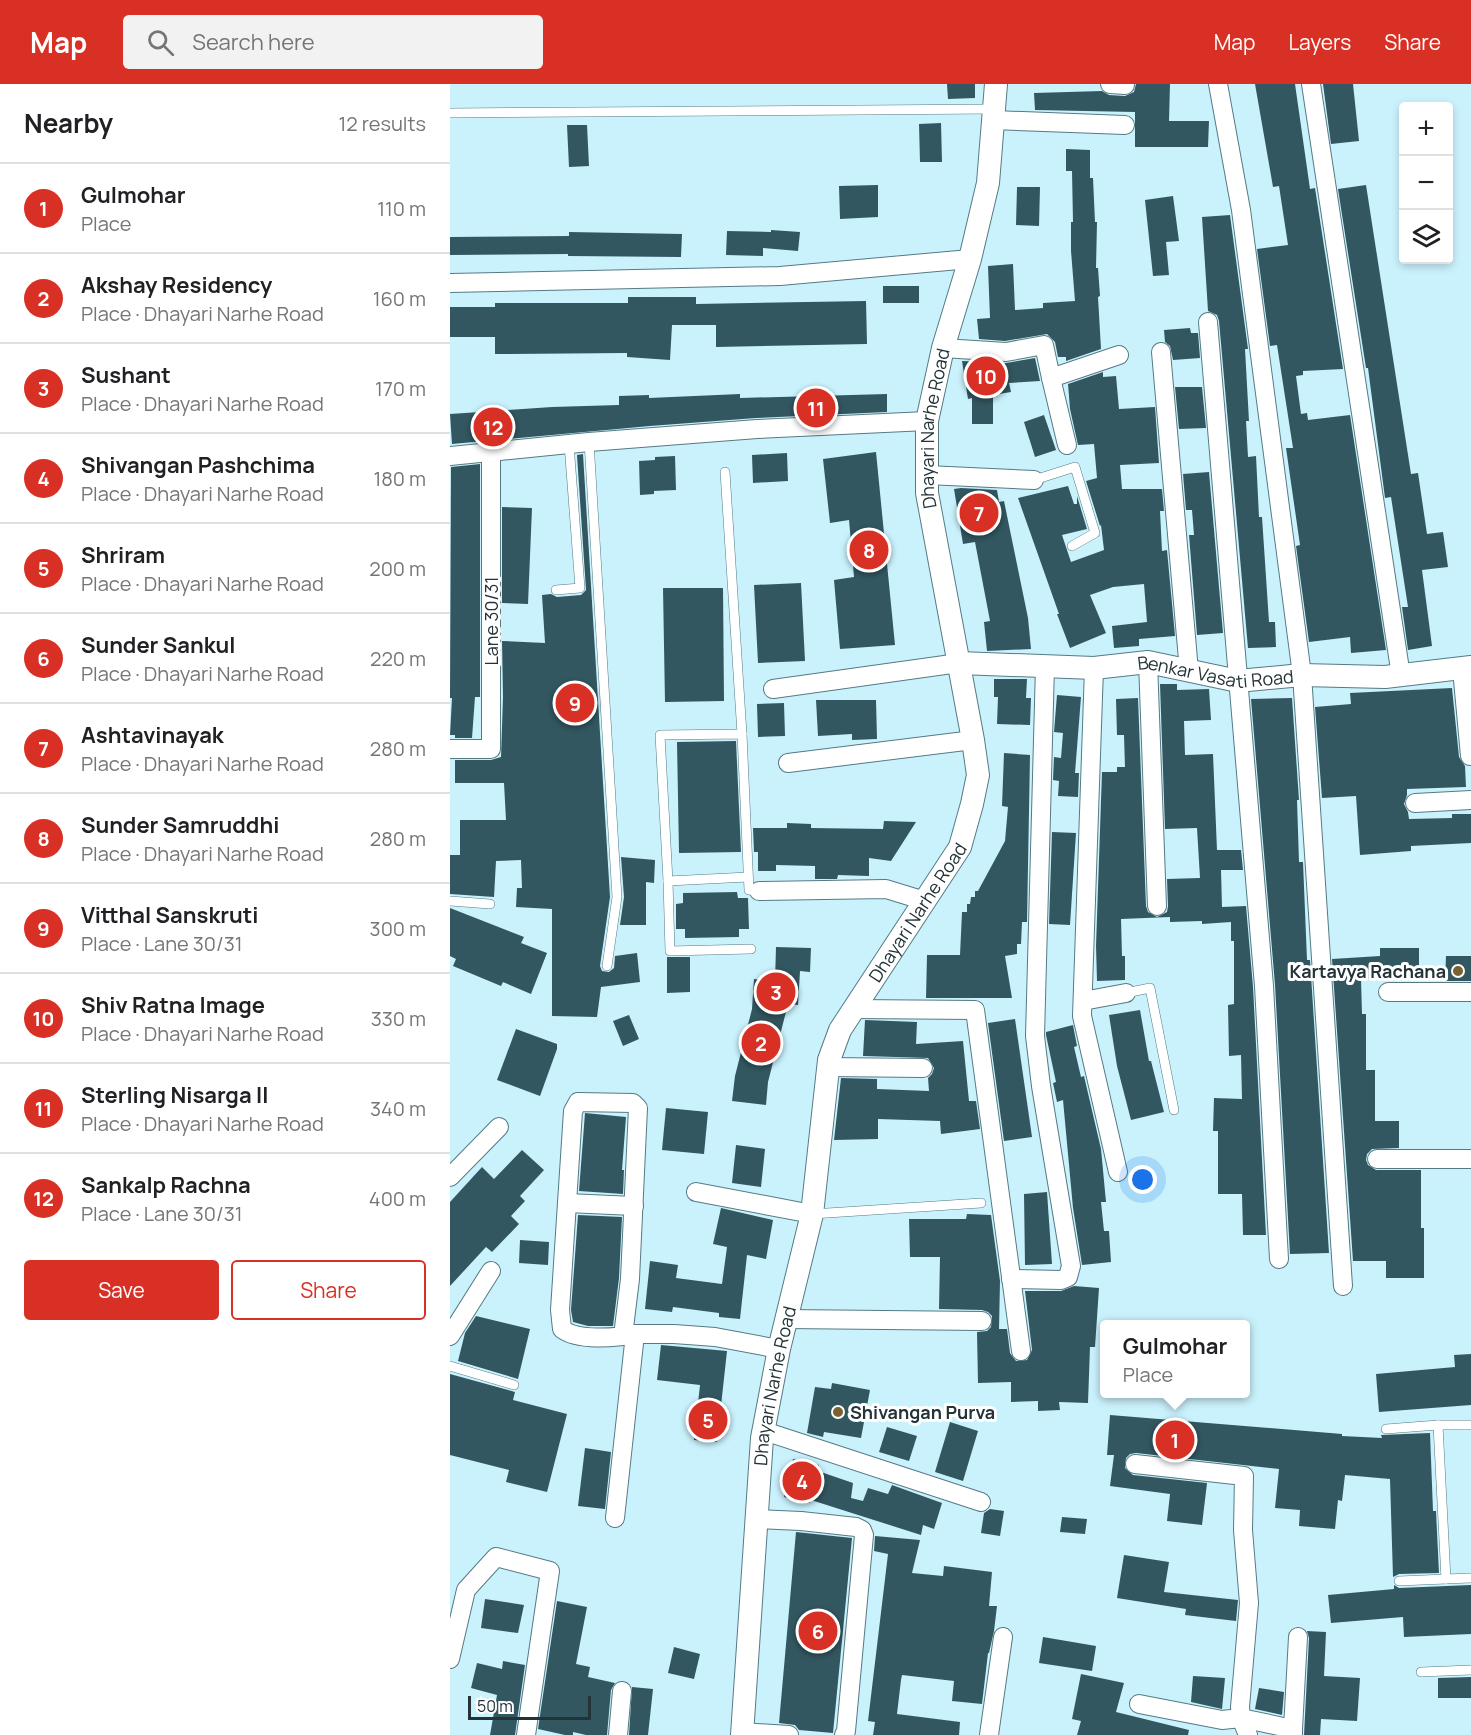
<!DOCTYPE html>
<meta charset="utf-8">
<style>
body{margin:0;font-family:Manrope,sans-serif;background:#f2f2f2;color:#202124}
.controls{position:absolute;right:18px;top:18px;display:grid;overflow:hidden;border-radius:6px;box-shadow:0 3px 9px #0003}
.controls button{width:54px;height:54px;display:grid;place-items:center;padding:0;border:0;border-bottom:2px solid #e0e0e0;background:#fff;color:#202124;font:30px sans-serif}
.scale{position:absolute;left:18px;bottom:15px;width:123px;box-sizing:border-box;padding-left:6px;border:3px solid #233337;border-top:0;font-size:16px;line-height:21px;white-space:nowrap;color:#233337;-webkit-text-stroke:4px #fff;paint-order:stroke}
.you{position:absolute;left:693px;top:1096px;width:21px;height:21px;margin:-15px;border:4px solid #fff;border-radius:50%;background:#1a73e8;box-shadow:0 0 0 9px #1a73e833}
.badge{display:grid;place-items:center;width:39px;height:39px;border-radius:50%;background:#d93025;color:#fff;font-size:20px;font-weight:700}
.pin{position:absolute;translate:-50% -50%;border:3px solid #fff;box-shadow:0 2px 6px #0006}
.popup{position:absolute;left:650px;top:1236px;width:150px;height:78px;box-sizing:border-box;display:grid;place-content:center;border-radius:6px;background:#fff;filter:drop-shadow(0 2px 4px #0005);font-size:20px;white-space:nowrap;color:#757577}
.popup b{font-size:22px;color:#202124}
.popup::after{content:'';position:absolute;left:50%;top:100%;margin-left:-12px;border:12px solid transparent;border-top-color:#fff}
.list{margin:0;padding:0;list-style:none}
h2{display:flex;justify-content:space-between;align-items:center;height:78px;margin:0;padding:0 24px;font-size:26px}
h2 small{font-size:20px;font-weight:400;color:#757577}
.list li{display:grid;grid-template-columns:39px 1fr auto;gap:18px;align-items:center;box-sizing:border-box;height:90px;padding:0 24px;border-top:2px solid #e0e0e0}
.list b{display:block;font-size:22px;white-space:nowrap}
.list p{margin:0;font-size:20px;white-space:nowrap;color:#757577}
.list em{font-size:20px;font-style:normal;color:#757577}
.actions{display:flex;gap:12px;padding:18px 24px}
.actions a{flex:1;padding:14px 0;border:2px solid #d93025;border-radius:6px;text-align:center;font-size:21px;color:#d93025}
.actions .main{background:#d93025;color:#fff}
.icon{flex:none;width:33px;height:33px;fill:none;stroke:currentColor;stroke-width:2;stroke-linecap:round;stroke-linejoin:round}
.map{position:relative;flex:none;width:1021px;height:1651px;overflow:hidden}
header{display:flex;align-items:center;gap:36px;box-sizing:border-box;height:84px;padding:0 30px;background:#d93025;color:#fff}
header strong{font-size:28px}
nav{display:flex;gap:33px;margin-inline-start:auto;font-size:21px}
.search{width:420px;height:54px;background:#f2f2f2;display:flex;align-items:center;gap:15px;box-sizing:border-box;padding:0 21px;border-radius:6px;color:#757577;font-size:22px}
main{display:flex}
aside{flex:1;background:#fff}
.map>svg:first-child{display:block}
</style>
<header>
<strong>Map</strong>
<div class="search"><svg class="icon" aria-label="search" viewBox="0 0 24 24"><circle cx="10" cy="10" r="6"/><path d="M15 15l6 6"/></svg>Search here</div>
<nav><a>Map</a><a>Layers</a><a>Share</a></nav>
</header>
<main>
<aside>
<h2>Nearby<small>12 results</small></h2>
<ul class="list">
<li><span class="badge">1</span><div><b>Gulmohar</b><p>Place</p></div><em>110 m</em></li>
<li><span class="badge">2</span><div><b>Akshay Residency</b><p>Place · Dhayari Narhe Road</p></div><em>160 m</em></li>
<li><span class="badge">3</span><div><b>Sushant</b><p>Place · Dhayari Narhe Road</p></div><em>170 m</em></li>
<li><span class="badge">4</span><div><b>Shivangan Pashchima</b><p>Place · Dhayari Narhe Road</p></div><em>180 m</em></li>
<li><span class="badge">5</span><div><b>Shriram</b><p>Place · Dhayari Narhe Road</p></div><em>200 m</em></li>
<li><span class="badge">6</span><div><b>Sunder Sankul</b><p>Place · Dhayari Narhe Road</p></div><em>220 m</em></li>
<li><span class="badge">7</span><div><b>Ashtavinayak</b><p>Place · Dhayari Narhe Road</p></div><em>280 m</em></li>
<li><span class="badge">8</span><div><b>Sunder Samruddhi</b><p>Place · Dhayari Narhe Road</p></div><em>280 m</em></li>
<li><span class="badge">9</span><div><b>Vitthal Sanskruti</b><p>Place · Lane 30/31</p></div><em>300 m</em></li>
<li><span class="badge">10</span><div><b>Shiv Ratna Image</b><p>Place · Dhayari Narhe Road</p></div><em>330 m</em></li>
<li><span class="badge">11</span><div><b>Sterling Nisarga II</b><p>Place · Dhayari Narhe Road</p></div><em>340 m</em></li>
<li><span class="badge">12</span><div><b>Sankalp Rachna</b><p>Place · Lane 30/31</p></div><em>400 m</em></li>
</ul>
<div class="actions"><a class="main">Save</a><a>Share</a></div>
</aside>
<div class="map">
<svg width="1021" height="1651" viewBox="0 0 1021 1651">
<rect width="100%" height="100%" fill="#caf2fd"/>
<g fill="#335760">
<polygon points="497,0 525,0 525,14 498,15"/>
<polygon points="686,0 720,0 719,37 759,37 758,63 685,63 685,28 585,26 584,9 652,7 659,11 675,12 684,8"/>
<polygon points="805,0 845,0 860,105 865,104 893,285 853,287 853,291 846,292 851,330 857,329 858,336 900,331 936,566 901,569 900,553 859,558 846,462 850,461 836,364 843,364 827,261 820,262 807,165 838,161 829,102 823,103"/>
<polygon points="873,0 903,0 909,57 881,60"/>
<polygon points="491,39 492,78 470,78 469,40"/>
<polygon points="117,41 137,41 139,82 119,83"/>
<polygon points="616,65 640,66 640,94 643,94 645,138 647,138 646,184 648,184 650,212 648,213 651,265 616,277 616,273 608,273 605,258 597,250 555,257 529,255 527,235 540,234 538,182 563,180 565,226 593,224 593,219 625,217 621,167 621,138 623,138 622,87 616,87"/>
<polygon points="428,101 428,133 390,135 389,102"/>
<polygon points="916,101 961,390 968,389 977,450 993,448 998,483 972,486 982,562 958,566 952,523 958,523 941,413 935,414 918,284 916,284 888,105"/>
<polygon points="567,103 590,103 589,142 566,141"/>
<polygon points="723,112 729,157 716,158 719,191 703,192 695,116"/>
<polygon points="780,131 798,265 795,265 799,337 796,337 798,373 806,372 809,433 812,433 819,538 825,538 826,563 798,564 769,237 767,231 758,227 752,133"/>
<polygon points="321,146 350,148 348,167 313,164 313,172 276,171 277,147 321,148"/>
<polygon points="119,148 232,150 231,173 118,172 118,170 0,171 0,153 119,152"/>
<rect x="433" y="202" width="36" height="17"/>
<polygon points="178,213 246,213 246,220 416,217 417,260 266,263 266,241 222,241 220,276 177,273 177,269 45,270 45,253 0,253 0,223 45,223 45,219 178,219"/>
<polygon points="740,244 741,249 748,249 750,274 723,276 720,262 715,258 714,246"/>
<polygon points="585,274 590,297 559,299 561,308 543,311 543,340 522,340 522,314 518,315 512,277 556,279"/>
<polygon points="653,288 653,293 666,292 669,325 705,323 709,379 670,381 672,405 712,405 714,427 710,427 712,467 717,466 725,552 689,555 689,562 664,564 662,542 697,538 694,500 663,503 640,511 656,549 620,564 607,530 609,530 568,414 618,402 624,420 627,420 627,412 637,445 612,451 621,478 654,466 651,441 650,442 636,397 647,394 644,360 628,361 620,325 618,300"/>
<polygon points="725,303 752,303 756,344 729,345"/>
<polygon points="290,310 290,314 437,310 437,328 306,334 200,342 2,360 0,330 102,323 169,321 169,312 199,311 199,314"/>
<polygon points="594,331 606,366 585,373 574,338"/>
<polygon points="426,368 445,561 390,565 384,496 404,493 399,436 380,439 373,375"/>
<polygon points="337,369 338,397 303,399 302,371"/>
<polygon points="133,370 160,813 150,882 152,887 159,888 164,884 165,872 187,869 190,898 151,903 147,933 102,932 102,825 66,823 67,804 72,804 71,776 46,777 44,813 0,810 0,771 10,771 10,736 56,736 54,699 5,699 5,676 41,676 51,673 53,613 52,557 95,559 92,511 101,510 107,513 131,511 136,506 127,371"/>
<polygon points="225,372 226,406 204,407 204,410 190,411 189,377 205,376 205,373"/>
<polygon points="30,380 30,613 25,613 22,654 5,654 5,651 0,651 2,614 0,614 1,383"/>
<polygon points="759,388 773,549 747,551 739,451 744,451 742,426 736,426 733,390"/>
<polygon points="511,404 547,406 549,418 554,417 578,534 581,565 537,567 534,538 540,537 525,458 513,460 504,405"/>
<polygon points="52,423 82,424 78,520 52,519"/>
<polygon points="351,499 355,577 308,579 304,501"/>
<polygon points="213,504 273,504 274,617 215,618"/>
<polygon points="544,595 577,595 576,614 581,614 580,641 547,640 548,613 544,613"/>
<polygon points="710,600 727,600 727,606 759,605 761,636 734,637 735,671 763,670 767,766 791,766 793,786 771,786 772,823 796,822 803,903 816,1151 793,1151 792,1110 768,1110 768,1047 763,1047 764,1014 792,1015 791,971 779,972 778,921 784,920 784,857 781,857 781,838 752,840 752,837 720,838 720,833 671,835 672,872 675,872 675,896 647,897 646,862 652,688 667,688 667,683 675,683 674,651 667,651 666,615 688,614 696,822 698,828 707,833 717,828 718,822 717,795 750,794 747,744 715,745"/>
<polygon points="1002,604 1009,673 1015,682 1016,703 957,705 957,711 954,720 958,728 959,735 1002,734 1002,730 1021,730 1021,759 961,762 961,767 910,771 906,712 872,714 865,623 901,620 900,609"/>
<polygon points="607,611 631,613 625,689 629,689 628,713 608,712 609,697 603,696 604,673 611,674 613,649 604,648"/>
<polygon points="842,614 849,716 847,716 849,778 853,778 857,876 860,876 879,1169 840,1170 825,901 801,615"/>
<polygon points="366,616 426,616 427,655 402,656 402,650 368,652"/>
<polygon points="334,619 335,652 308,653 307,620"/>
<polygon points="286,657 291,768 229,769 227,658"/>
<polygon points="554,669 580,671 577,838 572,838 571,860 567,860 567,870 555,872 562,914 476,914 477,871 510,871 512,828 517,828 517,820 520,820 521,813 525,813 525,807 528,807 555,757 558,723 552,722"/>
<polygon points="434,737 466,738 441,777 419,774 419,792 388,791 387,795 365,795 365,782 326,781 326,787 308,787 308,768 304,768 303,744 337,744 337,739 361,740 361,744 433,745"/>
<polygon points="602,748 626,749 620,841 599,840"/>
<polygon points="171,773 205,776 204,799 196,798 196,841 170,841 174,813"/>
<polygon points="287,808 288,814 298,814 299,845 289,845 289,853 235,854 235,845 226,845 226,820 233,819 233,809"/>
<polygon points="0,824 74,853 71,859 97,869 81,910 53,898 51,902 3,882 6,875 0,872"/>
<polygon points="326,863 361,864 360,888 350,887 348,921 338,920 318,998 316,1021 282,1017 285,992 302,925 304,895 325,897"/>
<polygon points="930,864 969,864 969,895 911,895 912,930 916,930 916,986 925,986 925,1037 949,1037 949,1064 922,1065 917,1070 916,1076 918,1081 926,1086 971,1086 971,1144 974,1144 974,1194 936,1194 936,1177 903,1177 882,875 930,872"/>
<polygon points="996,872 1021,872 1021,897 995,897"/>
<polygon points="217,873 240,873 240,908 217,909"/>
<polygon points="690,926 699,977 701,977 714,1028 681,1036 667,982 659,931"/>
<polygon points="179,931 189,955 173,962 163,937"/>
<polygon points="565,935 582,1053 554,1057 538,939"/>
<polygon points="415,936 467,938 466,960 513,957 519,1017 526,1017 530,1045 491,1050 490,1037 428,1035 428,1055 384,1056 391,994 427,995 427,1005 479,1007 478,994 482,990 484,984 478,974 413,972"/>
<polygon points="623,941 627,962 624,963 631,993 634,992 651,1065 656,1118 651,1118 654,1147 659,1147 661,1178 632,1181 623,1124 613,1016 607,1018 603,999 606,998 596,951 596,948"/>
<polygon points="66,945 107,960 107,965 90,1012 47,996"/>
<polygon points="216,1024 258,1028 254,1070 212,1066"/>
<polygon points="135,1029 176,1033 172,1086 174,1086 173,1110 129,1107"/>
<polygon points="286,1061 315,1065 311,1103 282,1099"/>
<polygon points="72,1066 94,1086 70,1112 75,1117 61,1132 69,1140 42,1168 36,1163 0,1202 0,1118 32,1083 44,1095"/>
<polygon points="597,1108 602,1180 575,1181 574,1110"/>
<polygon points="271,1124 323,1136 316,1175 297,1171 290,1235 269,1233 269,1229 223,1223 222,1228 195,1225 200,1177 228,1181 226,1194 272,1200 277,1163 263,1160"/>
<polygon points="517,1130 541,1131 550,1197 549,1245 557,1245 560,1269 566,1277 577,1276 582,1266 575,1207 611,1207 624,1202 649,1204 645,1263 640,1263 638,1319 609,1318 610,1326 588,1327 588,1317 561,1318 561,1298 528,1299 527,1248 537,1247 541,1243 542,1232 538,1228 532,1226 489,1225 490,1173 460,1173 459,1135 516,1135"/>
<polygon points="128,1131 172,1133 169,1194 163,1242 138,1242 123,1238 121,1226"/>
<polygon points="70,1156 99,1158 98,1181 69,1179"/>
<polygon points="26,1232 80,1245 68,1295 8,1277 15,1249"/>
<polygon points="211,1261 277,1267 267,1358 244,1356 250,1301 207,1296"/>
<polygon points="1021,1270 1021,1321 929,1328 926,1290 1005,1283 1004,1271"/>
<polygon points="0,1290 65,1308 63,1316 117,1330 97,1408 56,1398 59,1386 0,1371"/>
<polygon points="382,1299 420,1306 411,1354 374,1348 373,1353 357,1349 365,1303 381,1305"/>
<polygon points="660,1331 892,1350 892,1352 932,1354 931,1351 980,1349 983,1427 986,1427 989,1489 949,1490 943,1493 940,1395 895,1391 892,1417 888,1416 885,1445 849,1442 850,1426 825,1424 829,1385 686,1369 680,1370 676,1374 675,1384 683,1391 757,1399 752,1441 717,1437 720,1410 660,1402 664,1371 657,1371"/>
<polygon points="500,1338 528,1347 513,1397 485,1388"/>
<polygon points="437,1343 467,1352 459,1377 429,1368"/>
<polygon points="135,1364 161,1368 155,1425 128,1422"/>
<polygon points="343,1375 369,1381 368,1387 403,1399 401,1414 413,1417 418,1404 438,1410 442,1401 492,1419 484,1445 473,1441 471,1451 361,1416 360,1419 334,1413"/>
<polygon points="540,1425 554,1427 550,1452 531,1449 534,1429"/>
<polygon points="612,1433 637,1435 635,1450 610,1448"/>
<polygon points="346,1448 402,1454 383,1649 349,1646 345,1641 329,1639"/>
<polygon points="425,1452 470,1456 462,1489 493,1492 494,1482 542,1488 539,1522 547,1522 544,1547 539,1569 538,1569 532,1620 502,1617 504,1597 452,1591 451,1596 447,1630 510,1638 509,1651 423,1651 425,1638 418,1637 438,1470 424,1467"/>
<polygon points="674,1471 719,1478 714,1508 788,1516 786,1537 735,1531 736,1525 667,1514"/>
<polygon points="944,1501 949,1504 1021,1501 1021,1550 954,1553 953,1533 881,1539 878,1511 944,1505"/>
<polygon points="35,1515 74,1521 68,1549 31,1544"/>
<polygon points="107,1517 137,1523 126,1580 140,1583 138,1593 165,1599 161,1606 157,1651 136,1651 123,1648 123,1651 115,1651 88,1645"/>
<polygon points="857,1547 876,1548 874,1592 910,1594 907,1637 871,1635 870,1651 854,1651 859,1554"/>
<polygon points="593,1553 646,1562 642,1587 589,1579"/>
<polygon points="224,1563 250,1570 244,1595 218,1589"/>
<polygon points="53,1577 75,1581 65,1651 40,1651 47,1611 21,1604 27,1579 52,1585"/>
<polygon points="631,1590 674,1599 666,1628 739,1646 738,1651 627,1651 631,1637 622,1635"/>
<polygon points="743,1592 775,1594 772,1625 741,1618"/>
<polygon points="1021,1593 1021,1614 988,1614 988,1594"/>
<polygon points="182,1603 203,1605 198,1651 179,1651"/>
<polygon points="809,1604 834,1608 832,1631 805,1625"/>
</g>
<g fill="none" stroke-linecap="round" stroke-linejoin="round">
<defs>
<g id="service">
<polyline points="0,29 544,25"/>
<polyline points="139,358 167,813 157,882"/>
<polyline points="275,388 292,650"/>
<polyline points="584,396 625,383 645,449 622,462"/>
<polyline points="106,506 130,504 119,360"/>
<polyline points="298,793 218,797 210,651 292,650 299,806 309,807"/>
<polyline points="218,797 220,867 301,865"/>
<polyline points="0,817 40,820"/>
<polyline points="676,909 700,904 724,1026"/>
<polyline points="362,1130 531,1119"/>
<polyline points="0,1282 64,1301"/>
<polyline points="1021,1341 988,1341 996,1495 1021,1494"/>
<polyline points="936,1345 988,1341"/>
<polyline points="949,1497 996,1495"/>
<polyline points="971,1588 1021,1586"/>
</g>
<g id="minor">
<polyline points="660,0 675,1"/>
<polyline points="768,0 791,126 852,591 893,1202"/>
<polyline points="861,0 951,592"/>
<polyline points="543,36 675,41"/>
<polyline points="0,199 330,192 520,175"/>
<polyline points="758,238 814,902 829,1175"/>
<polyline points="493,264 556,268 594,261 601,294 669,271"/>
<polyline points="711,268 739,587"/>
<polyline points="601,294 617,361"/>
<polyline points="0,372 139,358 307,345 477,337"/>
<polyline points="477,391 584,396"/>
<polyline points="698,578 707,822"/>
<polyline points="644,584 632,932 668,1088"/>
<polyline points="1012,585 1020,672"/>
<polyline points="323,605 509,579"/>
<polyline points="0,665 41,665 41,368"/>
<polyline points="338,679 523,656"/>
<polyline points="965,719 1021,716"/>
<polyline points="309,807 436,805 475,817"/>
<polyline points="938,908 1021,908"/>
<polyline points="633,917 676,909"/>
<polyline points="404,925 525,926 571,1267"/>
<polyline points="378,983 473,984"/>
<polyline points="927,1075 1021,1075"/>
<polyline points="0,1093 49,1043"/>
<polyline points="246,1108 362,1130"/>
<polyline points="117,1119 184,1122"/>
<polyline points="561,1195 611,1196 618,1193 621,1182 591,1002 585,952 595,582"/>
<polyline points="336,1235 532,1237"/>
<polyline points="0,1252 41,1187"/>
<path d="M173,1252l7,-57 8,-171 -5,-5 -55,-1 -5,9 -13,199 2,19c15,12 54,9 73,5"/>
<polyline points="314,1347 531,1418"/>
<polyline points="685,1380 794,1392 793,1446 799,1519 790,1623 791,1634 798,1651"/>
<polyline points="165,1434 185,1250 224,1250 265,1253 329,1265"/>
<polyline points="306,1435 351,1437 406,1443 412,1446 414,1451 396,1647 394,1651"/>
<polyline points="0,1575 16,1506 46,1473 100,1487 76,1651"/>
<polyline points="689,1620 772,1636 791,1634 843,1645 843,1651"/>
<polyline points="843,1645 848,1553"/>
<polyline points="292,1648 339,1651"/>
<polyline points="168,1651 172,1607"/>
<polyline points="539,1651 553,1553"/>
</g>
<g id="tertiary">
<path id="s1" d="M509,579l135,5 54,-6 90,19 64,-6 83,2 86,-10"/>
<path id="s2" d="M292,1651l20,-297 17,-89 33,-135 17,-154 11,-30 120,-183 12,-43 6,-29 -5,-35 -46,-247v-72l16,-73 27,-89 18,-76 8,-99"/>
</g>
</defs>
<use href="#service" stroke="#557a84" stroke-width="10"/>
<use href="#minor" stroke="#557a84" stroke-width="20"/>
<use href="#tertiary" stroke="#557a84" stroke-width="24"/>
<use href="#service" stroke="#fff" stroke-width="9"/>
<use href="#minor" stroke="#fff" stroke-width="18"/>
<use href="#tertiary" stroke="#fff" stroke-width="22"/>
</g>
<g fill="#7b6032" stroke="#fff" stroke-width="2">
<circle cx="1008" cy="887" r="6"/>
<circle cx="388" cy="1328" r="6"/>
</g>
<g text-anchor="middle" dominant-baseline="central" stroke-width="6" stroke-linejoin="round" paint-order="stroke">
<g font-size="18" fill="#233337" stroke="#fff">
<text stroke="none"><textPath href="#s2" startOffset="1359">Dhayari Narhe Road</textPath></text>
<text transform="translate(41 537) rotate(-90)">Lane 30/31</text>
<text stroke="none"><textPath href="#s1" startOffset="258">Benkar Vasati Road</textPath></text>
<text stroke="none"><textPath href="#s2" startOffset="855">Dhayari Narhe Road</textPath></text>
<text stroke="none"><textPath href="#s2" startOffset="351">Dhayari Narhe Road</textPath></text>
</g>
<g font-size="18" font-weight="bold" fill="#233337" stroke="#fff" text-anchor="end">
<text x="996" y="887">Kartavya Rachana</text>
<text x="400" y="1328" text-anchor="start">Shivangan Purva</text>
</g>
</g>
</svg>
<div class="controls">
<button>+</button>
<button>−</button>
<button><svg class="icon" aria-label="layers" viewBox="0 0 24 24"><path d="M12 4l9 5-9 5-9-5zM3 14l9 5 9-5"/></svg></button>
</div>
<div class="scale">50 m</div>
<div class="you"></div>
<div class="pin badge" style="left:725px;top:1356px">1</div>
<div class="popup"><b>Gulmohar</b>Place</div>
<div class="pin badge" style="left:311px;top:959px">2</div>
<div class="pin badge" style="left:326px;top:908px">3</div>
<div class="pin badge" style="left:352px;top:1397px">4</div>
<div class="pin badge" style="left:258px;top:1336px">5</div>
<div class="pin badge" style="left:368px;top:1547px">6</div>
<div class="pin badge" style="left:529px;top:429px">7</div>
<div class="pin badge" style="left:419px;top:466px">8</div>
<div class="pin badge" style="left:125px;top:619px">9</div>
<div class="pin badge" style="left:536px;top:292px">10</div>
<div class="pin badge" style="left:366px;top:324px">11</div>
<div class="pin badge" style="left:43px;top:343px">12</div>
</div>
</main>
